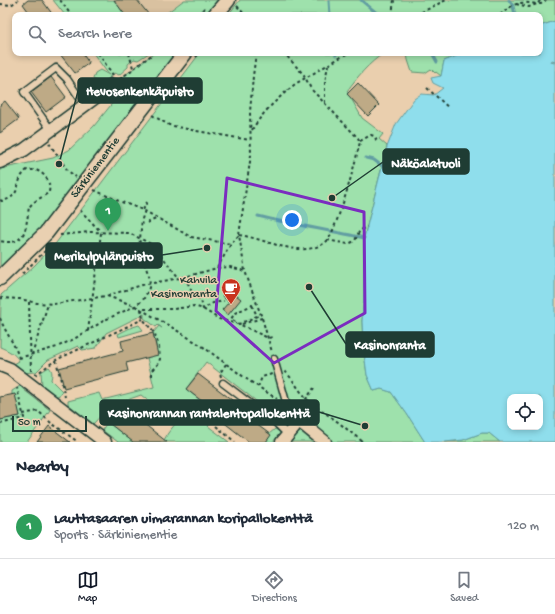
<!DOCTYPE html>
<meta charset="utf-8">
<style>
body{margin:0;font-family:"Gochi Hand",sans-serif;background:#f2f2f3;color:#1f2937}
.controls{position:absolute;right:12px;bottom:12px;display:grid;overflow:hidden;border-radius:8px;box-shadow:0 2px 6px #0003}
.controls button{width:36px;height:36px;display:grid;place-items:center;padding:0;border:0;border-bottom:1px solid #e0e1e3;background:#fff;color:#1f2937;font:20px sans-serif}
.scale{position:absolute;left:12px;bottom:10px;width:75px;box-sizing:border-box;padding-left:4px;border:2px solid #1f3d34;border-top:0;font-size:11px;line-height:14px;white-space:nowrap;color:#1f3d34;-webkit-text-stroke:3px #e9d0b1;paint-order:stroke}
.you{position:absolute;left:292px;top:220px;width:14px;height:14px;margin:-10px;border:3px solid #fff;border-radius:50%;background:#1a73e8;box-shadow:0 0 0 6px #1a73e833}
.badge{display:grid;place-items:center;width:26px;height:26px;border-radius:50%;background:#111827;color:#fff;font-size:13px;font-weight:700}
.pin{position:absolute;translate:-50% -33px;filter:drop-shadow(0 1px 2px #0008)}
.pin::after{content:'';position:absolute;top:21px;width:14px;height:12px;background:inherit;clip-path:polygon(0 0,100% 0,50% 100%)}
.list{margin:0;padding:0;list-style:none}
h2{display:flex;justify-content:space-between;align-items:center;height:52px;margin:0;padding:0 16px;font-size:17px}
h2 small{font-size:13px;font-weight:400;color:#747a83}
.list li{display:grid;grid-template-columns:26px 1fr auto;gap:12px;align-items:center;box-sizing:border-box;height:64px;padding:0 16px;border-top:1px solid #e0e1e3}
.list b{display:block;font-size:15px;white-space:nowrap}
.list p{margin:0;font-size:13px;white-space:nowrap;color:#747a83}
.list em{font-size:13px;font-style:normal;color:#747a83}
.icon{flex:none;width:22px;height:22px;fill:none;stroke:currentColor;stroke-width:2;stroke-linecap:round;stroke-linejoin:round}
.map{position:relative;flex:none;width:555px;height:442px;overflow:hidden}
.search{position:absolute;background:#fff;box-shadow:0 2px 6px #0003;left:12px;right:12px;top:12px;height:44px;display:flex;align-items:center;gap:10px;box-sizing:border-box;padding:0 14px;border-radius:8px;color:#747a83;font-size:15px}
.sheet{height:116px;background:#fff}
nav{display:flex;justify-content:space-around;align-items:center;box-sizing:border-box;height:56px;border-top:1px solid #e0e1e3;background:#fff;font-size:11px;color:#747a83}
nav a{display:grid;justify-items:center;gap:2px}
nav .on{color:#111827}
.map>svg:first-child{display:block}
</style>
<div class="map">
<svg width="555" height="442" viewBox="0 0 555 442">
<rect width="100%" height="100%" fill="#eacfae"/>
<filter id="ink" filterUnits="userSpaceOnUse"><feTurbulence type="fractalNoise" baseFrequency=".025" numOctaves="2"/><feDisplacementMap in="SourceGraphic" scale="8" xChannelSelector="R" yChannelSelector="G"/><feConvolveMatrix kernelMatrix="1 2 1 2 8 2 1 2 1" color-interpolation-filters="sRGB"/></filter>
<g filter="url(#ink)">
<polygon fill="#d9c1a0" points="114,0 184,0 164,15 125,15"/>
<g fill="#9ee1ac" stroke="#5e8f70">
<polygon points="53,0 114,0 125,15 65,15"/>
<polygon points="184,0 227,0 215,15 198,15 204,7 196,15 164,15"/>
<polygon points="240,0 555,0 555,21 540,26 540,15 228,15"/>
<polygon points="93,53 149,53 138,60 134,59 128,64 128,67 119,75 115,73 110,76 109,82 103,87 93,79 95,73 100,70 109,75"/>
<polygon points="154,53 185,53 140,109 0,277 0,169 53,158 69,150 94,126 119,95 116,88 112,85"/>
<path d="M200,53h184c-15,10 -26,23 -37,38l15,27 21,16 -4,5 8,7 -23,92v59l-2,24 1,24 4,30 7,16 7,-2 10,3 16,22 18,28h-93l-24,-20 -15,-2 -6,5 -81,-63 -20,27 32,25 -10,12 21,16h-66l5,-9 8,-10 -35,-28 -31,11 -17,18 -25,-20v-3l31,-8 3,7 52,-13 -7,-29 10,-9 -4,-16 6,-7 3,2 -4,-3 -2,2 -12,-9v-4l-38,19 -10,15 -14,2 -4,-4 -30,14 -12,12 -17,1 -4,-4 -1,-5 5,-3c-3,-7 -12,-11 -19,-14l1,-52 33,-29 22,-23z"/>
<polygon points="407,53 464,53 444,61 441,76 436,72 435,73 431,69 425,73 412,72 408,60"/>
<polygon points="139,325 143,330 119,337 118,334 130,328"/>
<path d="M49,367c4,4 3,8 2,13l11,11 -1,3 -7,4 -14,-10 2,-3 -1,-13z"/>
<polygon points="20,386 24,390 50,410 27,442 0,442 0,420 20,416 12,396 12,391"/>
<polygon points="106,424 110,424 133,442 118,442 102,430"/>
<polygon points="275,429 281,432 273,442 266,442 269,434"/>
<polygon points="301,432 313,442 288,442 296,433"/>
<polygon points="482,433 489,433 500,442 445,442 463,440"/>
</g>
<path fill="#8fdeec" stroke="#629ea2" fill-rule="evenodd" d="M555,21v40l-3,-1 -1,2 3,1 1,-2v381h-55l-11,-9h-7l-19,7 -18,2h-20l-18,-28 -16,-22 -10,-3 -7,2 -7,-16 -4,-30 -1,-24 2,-24v-59l23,-91 9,-23 18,-25 7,-5 13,1 9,-7 -10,-5 -2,-5 10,-2 3,-15 20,-8h76v-27zM510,397h30v30h-30z"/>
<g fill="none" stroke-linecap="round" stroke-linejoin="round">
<g stroke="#629ea2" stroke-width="3">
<polyline points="361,0 379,15"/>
<polyline points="509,0 513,6 515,15"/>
<polyline points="329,1 330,15"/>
<polyline points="335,53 336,55"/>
<polyline points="432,53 437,62"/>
<polyline points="366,158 374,160 382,166"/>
<path d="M258,216c35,9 71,14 106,22"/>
</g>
</g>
<g fill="#beaa86" stroke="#1f3d34">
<polygon points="28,0 42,0 53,15 31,15 23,4"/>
<polygon points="114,0 137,0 149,15 125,15"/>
<polygon points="59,53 82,53 89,63 75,73"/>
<polygon points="51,77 66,97 46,112 31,92"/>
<polygon points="358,83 379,105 368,116 347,94"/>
<polygon points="5,101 19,119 0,133 0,105"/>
<polygon points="228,289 241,299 228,315 222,310 229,302 222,296"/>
<polygon points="153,333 158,355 126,363 128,371 64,388 59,368 123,351 121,341"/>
<polygon points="198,374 236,403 233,407 271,435 266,442 249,442 222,421 224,418 186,389"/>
<polygon points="15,394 20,416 0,420 0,397"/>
<polygon points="123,407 167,442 133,442 110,424"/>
<polygon points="49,426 70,442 37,442"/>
</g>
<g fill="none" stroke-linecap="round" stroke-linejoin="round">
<defs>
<g id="service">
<polyline points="51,130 24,92 56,68 67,79 85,106"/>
<polyline points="274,359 288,409 298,423"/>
<polyline points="223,383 276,423 288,435"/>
</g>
<g id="minor">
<polyline points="0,162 24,150 112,85"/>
<polyline points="0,365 10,369 105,442"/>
<polyline points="282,442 298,423 303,424 325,442"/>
</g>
<g id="tertiary">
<polyline points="215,15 228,0"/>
<polyline points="0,278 46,233 185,53"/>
</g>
</defs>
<use href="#service" stroke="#1f3d34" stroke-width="9"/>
<use href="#minor" stroke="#1f3d34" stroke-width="15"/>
<use href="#tertiary" stroke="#1f3d34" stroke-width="17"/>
<g stroke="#1f3d34" stroke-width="2" stroke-dasharray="3 3" stroke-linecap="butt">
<polyline points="60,0 71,15"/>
<polyline points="0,4 11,5 18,0"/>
<polyline points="516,4 529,7 537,4 541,4 546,0"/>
<polyline points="237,6 245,15"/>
<polyline points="199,15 205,8"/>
<polyline points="392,15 394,0"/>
<polyline points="416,15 446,0"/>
<path d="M500,15c15,-12 17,-14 37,-11l4,-4"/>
<polyline points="98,53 113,75"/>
<polyline points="129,53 133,68"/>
<polyline points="256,53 253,76 250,112 251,155 239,235 245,271 262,318 272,352"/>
<polyline points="196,57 199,53"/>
<polyline points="120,79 154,53"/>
<polyline points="122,85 133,102"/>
<polyline points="427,88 449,108"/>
<polyline points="325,103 325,82 328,65"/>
<polyline points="152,115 169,125 196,131 250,140"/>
<path d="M252,130c11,-19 27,-32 43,-46l53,-31"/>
<polyline points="360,141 371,135 374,136 378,143"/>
<polyline points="49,143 68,171 76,177"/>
<polyline points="94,190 119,201 143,210 191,237 231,244"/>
<path d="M0,200l2,1c22,-5 11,-20 25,-31h9c9,4 15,11 13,22 -5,5 -17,9 -20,16 -1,3 -1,9 -2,12 -2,18 -9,25 -27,21"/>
<polyline points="80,210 101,232"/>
<polyline points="143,210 148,200"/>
<polyline points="147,223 158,218"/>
<polyline points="60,235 90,232 129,233 153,245 179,278"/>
<path d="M239,235c21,3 40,13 60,14 10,1 22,-2 29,-9 4,-6 6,-13 9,-20 9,-24 16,-49 22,-74l1,-4 -2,-4 -47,-49 -7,-14 -20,-22"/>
<path d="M327,240l21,4 7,-3c3,-8 4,-11 12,-14"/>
<polyline points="217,268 231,244 239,235"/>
<polyline points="22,274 46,250"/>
<polyline points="185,277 192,292 201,300 203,309 213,303 224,301"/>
<polyline points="107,296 135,306 168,325 202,346 248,380 277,399"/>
<polyline points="0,298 20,299 37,303 54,304 106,296 142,285 185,277 217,268 230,267 245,271"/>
<polyline points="29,302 31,371"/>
<polygon points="252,305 257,316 239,324 231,319 235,313"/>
<path d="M0,318c5,14 15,26 19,40"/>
<polyline points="242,324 262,318"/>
<polyline points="88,331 101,233"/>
<polyline points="32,355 48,304"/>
<polyline points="19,358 57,347 74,339 105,320 135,306 143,300 148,291 150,284 149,276 139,249 142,219 145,210"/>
<polyline points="56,360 65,397"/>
<polyline points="285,371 291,378 306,399 338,422 363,442"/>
<polyline points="35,375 56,360 143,319"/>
<polyline points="152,376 152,370 158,364 160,359 159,347 155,334 143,319 141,309 174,309 194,306 203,309 219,319 241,325 268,338 273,337"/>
<polyline points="221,377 220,373 226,364"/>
<polyline points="258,387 262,377 272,374"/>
<polyline points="296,407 306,399 314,388"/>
<polyline points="23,414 38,411 50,422 78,442"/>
<polyline points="0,424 24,418 17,388"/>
<polyline points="216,426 235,442"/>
</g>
<use href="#service" stroke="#e9d0b1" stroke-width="6"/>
<use href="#minor" stroke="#e9d0b1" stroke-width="12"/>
<use href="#tertiary" stroke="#e9d0b1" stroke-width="14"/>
</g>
</g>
<path fill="none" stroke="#7b2cbf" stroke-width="3" stroke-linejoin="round" d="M227,178l137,34 1,101 -91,50 -58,-52z"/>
<defs>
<symbol id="cafe-pin" viewBox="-11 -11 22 30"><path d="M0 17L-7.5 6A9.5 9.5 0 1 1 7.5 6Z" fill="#c8321e" stroke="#e9d0b1"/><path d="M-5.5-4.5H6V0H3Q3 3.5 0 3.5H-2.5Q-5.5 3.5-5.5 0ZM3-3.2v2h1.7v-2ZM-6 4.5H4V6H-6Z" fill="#fff"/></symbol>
</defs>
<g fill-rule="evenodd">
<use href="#cafe-pin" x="220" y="277" width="22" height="30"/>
</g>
<g text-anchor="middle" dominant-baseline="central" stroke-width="3" stroke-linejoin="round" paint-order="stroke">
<g font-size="12" fill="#1f3d34" stroke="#e9d0b1">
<text transform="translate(96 168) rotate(-53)">Särkiniementie</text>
</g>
<g font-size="12" fill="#1f3d34" stroke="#e9d0b1" text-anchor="end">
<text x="217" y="281">Kahvila<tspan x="217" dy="14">Kasinonranta</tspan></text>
</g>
</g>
<path fill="none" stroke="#1f3d34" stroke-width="1.5" d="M59 164L78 91M332 198L383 162M207 248L162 255M309 287L346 344M365 426L319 412"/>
<g fill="#1f3d34" stroke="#e9d0b1" stroke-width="1.5">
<circle cx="59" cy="164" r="4"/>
<circle cx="332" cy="198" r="4"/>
<circle cx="207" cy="248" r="4"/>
<circle cx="309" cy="287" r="4"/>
<circle cx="365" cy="426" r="4"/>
</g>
<g fill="#1f3d34" stroke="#1f3d34" stroke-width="1.5">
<rect x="78" y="78" width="124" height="25" rx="4"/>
<rect x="383" y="149" width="86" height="25" rx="4"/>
<rect x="46" y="243" width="116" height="25" rx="4"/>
<rect x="346" y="332" width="88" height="25" rx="4"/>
<rect x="100" y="400" width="219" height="25" rx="4"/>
</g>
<g font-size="13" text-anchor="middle" font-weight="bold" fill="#fff">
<text x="140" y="95">Hevosenkenkäpuisto</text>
<text x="426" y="167">Näköalatuoli</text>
<text x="104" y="260">Merikylpylänpuisto</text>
<text x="390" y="349">Kasinonranta</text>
<text x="209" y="417">Kasinonrannan rantalentopallokenttä</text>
</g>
</svg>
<div class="controls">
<button><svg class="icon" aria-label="locate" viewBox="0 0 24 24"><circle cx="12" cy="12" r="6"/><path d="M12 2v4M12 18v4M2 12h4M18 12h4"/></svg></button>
</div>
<div class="scale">50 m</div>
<div class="you"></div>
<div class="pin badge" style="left:108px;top:231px;background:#2e9e5b">1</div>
<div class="search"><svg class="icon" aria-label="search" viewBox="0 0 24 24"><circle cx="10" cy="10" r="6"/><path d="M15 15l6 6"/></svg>Search here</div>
</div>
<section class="sheet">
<h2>Nearby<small></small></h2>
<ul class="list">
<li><span class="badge" style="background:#2e9e5b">1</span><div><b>Lauttasaaren uimarannan koripallokenttä</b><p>Sports · Särkiniementie</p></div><em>120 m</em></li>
</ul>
</section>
<nav>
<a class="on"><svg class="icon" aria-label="map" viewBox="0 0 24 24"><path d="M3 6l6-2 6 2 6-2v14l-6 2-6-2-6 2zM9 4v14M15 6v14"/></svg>Map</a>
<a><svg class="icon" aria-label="directions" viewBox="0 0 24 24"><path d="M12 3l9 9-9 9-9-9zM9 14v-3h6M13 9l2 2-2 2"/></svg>Directions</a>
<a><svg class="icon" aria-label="saved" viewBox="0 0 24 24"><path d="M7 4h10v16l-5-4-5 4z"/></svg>Saved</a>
</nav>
